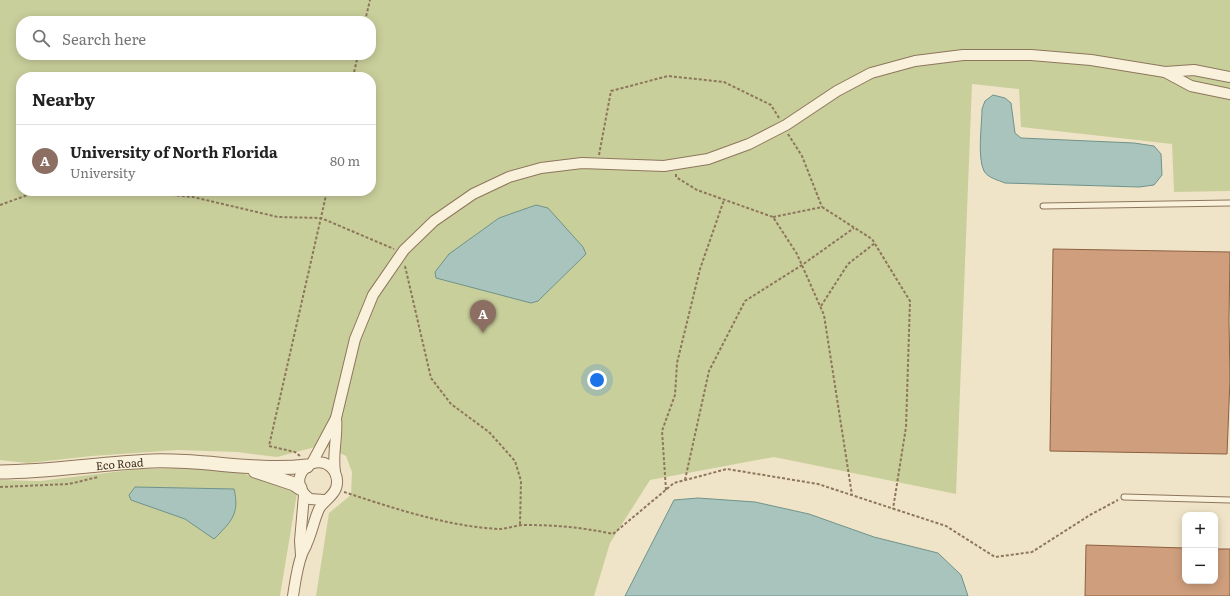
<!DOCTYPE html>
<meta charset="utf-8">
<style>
body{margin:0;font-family:Literata,serif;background:#f2f2f2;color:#222}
.controls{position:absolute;right:12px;bottom:12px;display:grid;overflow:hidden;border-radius:8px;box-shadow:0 2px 10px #0003}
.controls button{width:36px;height:36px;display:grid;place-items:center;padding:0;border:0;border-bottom:1px solid #e0e0e0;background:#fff;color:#222;font:20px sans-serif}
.you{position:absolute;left:597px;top:380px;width:14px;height:14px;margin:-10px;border:3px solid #fff;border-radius:50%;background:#1a73e8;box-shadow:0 0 0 6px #1a73e833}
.badge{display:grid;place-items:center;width:26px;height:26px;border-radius:50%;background:#9e2a2b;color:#fff;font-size:13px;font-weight:700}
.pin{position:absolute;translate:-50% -33px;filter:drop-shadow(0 1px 2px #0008)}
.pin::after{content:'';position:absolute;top:21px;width:14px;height:12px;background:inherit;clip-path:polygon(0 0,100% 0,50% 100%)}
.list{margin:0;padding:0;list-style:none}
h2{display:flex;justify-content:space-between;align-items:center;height:52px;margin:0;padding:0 16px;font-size:17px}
h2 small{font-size:13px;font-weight:400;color:#767676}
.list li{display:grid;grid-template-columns:26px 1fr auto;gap:12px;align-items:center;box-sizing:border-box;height:72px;padding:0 16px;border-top:1px solid #e0e0e0}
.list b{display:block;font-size:15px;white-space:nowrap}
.list p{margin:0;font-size:13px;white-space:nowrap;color:#767676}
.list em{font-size:13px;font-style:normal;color:#767676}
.icon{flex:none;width:22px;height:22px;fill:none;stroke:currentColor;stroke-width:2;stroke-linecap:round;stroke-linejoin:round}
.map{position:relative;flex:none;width:1230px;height:596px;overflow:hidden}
.search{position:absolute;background:#fff;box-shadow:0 2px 10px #0003;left:16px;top:16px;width:360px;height:44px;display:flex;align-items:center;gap:10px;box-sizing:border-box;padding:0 14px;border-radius:16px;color:#767676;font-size:15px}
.panel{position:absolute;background:#fff;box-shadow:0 2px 10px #0003;left:16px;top:72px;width:360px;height:124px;border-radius:16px}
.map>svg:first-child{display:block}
</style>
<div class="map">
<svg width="1230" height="596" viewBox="0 0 1230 596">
<rect width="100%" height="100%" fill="#f0e4c8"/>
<g fill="#c9cf9b" fill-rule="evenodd">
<path d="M0,0h1230v191l-56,1 -2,-48 -151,-17 -2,-38 -47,-5 -16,410 -182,-37 -124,23 -40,63 -16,53h-278l13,-83 22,-18 1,-23 -6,-16 -23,-11 -46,12 -40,-5 -59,-2 -86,6 -64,7 -28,-3zM21,21h350v34h-350zM21,77h350v114h-350z"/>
<polygon points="194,468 237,471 297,493 280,596 0,596 0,480 40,481 139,469"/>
</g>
<g fill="#a9c4bc" stroke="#6f938a">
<path d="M993,95l12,3 6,5 4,30 6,5 113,5 20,3 7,8 1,21 -8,10 -15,2 -134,-4c-7,-3 -17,-5 -21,-12 -7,-14 -2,-47 -2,-62l3,-8z"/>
<polygon points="536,205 548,208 583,247 586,254 538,301 531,303 436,278 435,272 449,254 499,218"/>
<path d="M135,487l99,2c6,25 -3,33 -20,50l-29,-20 -54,-19 -2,-5z"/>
<polygon points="698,498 755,502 809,514 874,537 938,553 961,575 968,596 625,596 674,500"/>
</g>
<g fill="#cf9f7d" stroke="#8d5f41">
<polygon points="1053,249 1230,252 1229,320 1230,379 1227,454 1050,451"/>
<polygon points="1086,545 1185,548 1185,581 1215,581 1215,549 1230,549 1230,596 1085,596"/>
</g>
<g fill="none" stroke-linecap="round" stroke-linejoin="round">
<defs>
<g id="service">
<polyline points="1043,206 1230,203"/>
<polyline points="1124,497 1230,500"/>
</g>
<g id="minor">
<polyline points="1165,72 1191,86 1230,94"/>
<polyline points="312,463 336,418 355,339 373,295 404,250 434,221 473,194 509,177 541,168 582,163 664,166 708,159 749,144 786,125 837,91 871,73 915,61 963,55 1031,55 1091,60 1165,72 1194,70 1230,77"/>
<path d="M335,472c-3,-18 3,-36 1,-54"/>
<polyline points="301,555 300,541 304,495"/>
<path d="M293,596c2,-13 4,-29 9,-42 1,-3 4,-7 5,-11 5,-11 7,-23 12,-34 4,-8 14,-12 17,-21 2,-6 1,-12 -2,-17 -16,-24 -53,7 -24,28l14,1"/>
</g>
<g id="tertiary">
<polyline points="255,471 294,484 300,488"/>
<path id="s1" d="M0,472c51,0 101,-9 152,-11 51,-2 103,11 155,5"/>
</g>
</defs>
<use href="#service" stroke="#8d765c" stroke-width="7"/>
<use href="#minor" stroke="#8d765c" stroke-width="12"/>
<use href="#tertiary" stroke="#8d765c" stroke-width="15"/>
<g stroke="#8d765c" stroke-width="2" stroke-dasharray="3 2" stroke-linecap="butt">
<polyline points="365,21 370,0"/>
<polyline points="353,77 358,55"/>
<polyline points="788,134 802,156 822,207"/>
<polyline points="599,155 611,91 668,76 724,82 771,105 779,118"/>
<polyline points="676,174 676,177 697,190 773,217 797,254 824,315 852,495"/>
<polyline points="132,191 193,197 278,217 321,218 394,249"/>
<polyline points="0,205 39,191"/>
<polyline points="773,217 822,207 872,239 910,301 906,427 893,509"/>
<polyline points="405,266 431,378 451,404 489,432 515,461 521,481 520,525"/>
<polyline points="821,306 848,264 875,243"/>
<polyline points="300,456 295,452 269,446 327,191"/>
<polyline points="685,480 709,371 745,301 802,265 854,228"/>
<polyline points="0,487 69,484 98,477"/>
<polyline points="666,490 662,431 675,395 677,363 700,269 724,200"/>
<path d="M344,492c49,16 102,34 154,37 8,0 16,-3 24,-4 33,0 59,2 91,9l61,-51 53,-14 91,15 128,42 49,31 37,-5 58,-37 28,-15"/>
</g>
<use href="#service" stroke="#faf1dc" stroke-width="5"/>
<use href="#minor" stroke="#faf1dc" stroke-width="10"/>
<use href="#tertiary" stroke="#faf1dc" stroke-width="13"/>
</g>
<g text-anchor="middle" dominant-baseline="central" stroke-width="3" stroke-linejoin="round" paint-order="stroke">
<g font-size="11" fill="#3d2e20" stroke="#f7eed8">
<text stroke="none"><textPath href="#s1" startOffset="120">Eco Road</textPath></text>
</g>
</g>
</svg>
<div class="controls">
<button>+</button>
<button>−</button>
</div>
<div class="you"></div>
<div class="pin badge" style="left:483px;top:333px;background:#8d6e63">A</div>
<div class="search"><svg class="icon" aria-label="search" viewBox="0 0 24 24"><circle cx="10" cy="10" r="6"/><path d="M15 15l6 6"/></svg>Search here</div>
<section class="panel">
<h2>Nearby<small></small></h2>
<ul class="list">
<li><span class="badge" style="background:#8d6e63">A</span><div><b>University of North Florida</b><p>University</p></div><em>80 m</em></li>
</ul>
</section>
</div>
